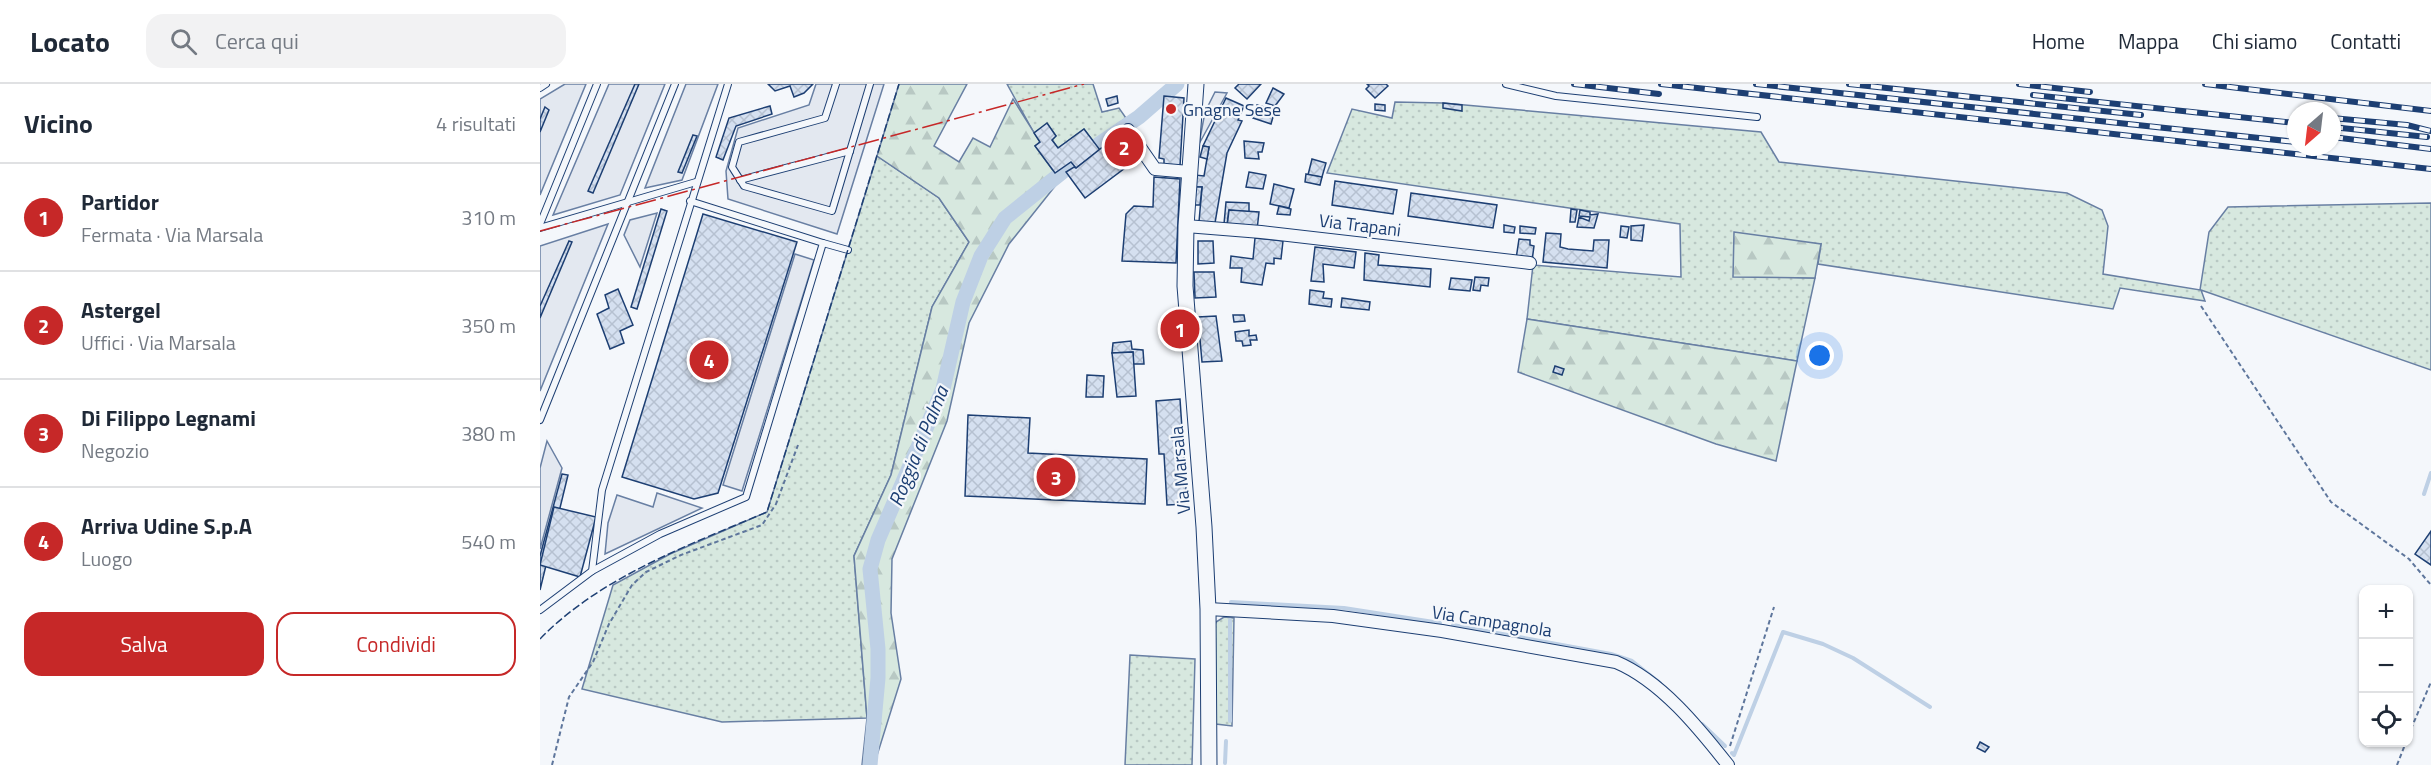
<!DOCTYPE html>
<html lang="it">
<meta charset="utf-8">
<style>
body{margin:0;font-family:"Titillium Web",sans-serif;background:#f2f2f3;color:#1f2937}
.controls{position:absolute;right:18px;bottom:18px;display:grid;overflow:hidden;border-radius:12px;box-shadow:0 2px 4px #0004}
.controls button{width:54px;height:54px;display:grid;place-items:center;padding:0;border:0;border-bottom:2px solid #e0e1e3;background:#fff;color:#1f2937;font:30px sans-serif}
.compass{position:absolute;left:1747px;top:18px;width:54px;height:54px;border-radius:50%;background:#fff;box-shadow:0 2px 4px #0004;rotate:208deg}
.you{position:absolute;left:1280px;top:272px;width:21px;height:21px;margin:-15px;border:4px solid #fff;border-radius:50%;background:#1a73e8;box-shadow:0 0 0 9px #1a73e833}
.badge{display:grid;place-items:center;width:39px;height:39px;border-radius:50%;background:#c62828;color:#fff;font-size:20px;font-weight:700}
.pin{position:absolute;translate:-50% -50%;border:3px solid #fff;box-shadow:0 2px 6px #0006}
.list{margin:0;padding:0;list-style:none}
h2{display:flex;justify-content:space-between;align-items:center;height:78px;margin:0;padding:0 24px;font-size:26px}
h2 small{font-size:20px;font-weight:400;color:#747a83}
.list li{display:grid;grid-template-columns:39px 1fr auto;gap:18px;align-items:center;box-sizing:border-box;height:108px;padding:0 24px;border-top:2px solid #e0e1e3}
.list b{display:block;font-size:22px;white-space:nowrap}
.list p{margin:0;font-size:20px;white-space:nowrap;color:#747a83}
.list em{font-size:20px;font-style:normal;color:#747a83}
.actions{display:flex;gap:12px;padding:18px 24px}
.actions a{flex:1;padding:14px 0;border:2px solid #c62828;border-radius:18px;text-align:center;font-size:21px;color:#c62828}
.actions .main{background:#c62828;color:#fff}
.icon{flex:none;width:33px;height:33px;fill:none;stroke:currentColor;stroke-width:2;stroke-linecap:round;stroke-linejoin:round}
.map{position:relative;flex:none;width:1891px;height:681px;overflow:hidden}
header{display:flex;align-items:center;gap:36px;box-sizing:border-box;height:84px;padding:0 30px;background:#fff;border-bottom:2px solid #e0e1e3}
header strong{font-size:28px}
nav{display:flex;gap:33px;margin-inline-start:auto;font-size:21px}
.search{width:420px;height:54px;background:#f2f2f3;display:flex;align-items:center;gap:15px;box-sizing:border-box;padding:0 21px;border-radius:18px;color:#747a83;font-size:22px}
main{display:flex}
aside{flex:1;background:#fff}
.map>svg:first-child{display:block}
</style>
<header>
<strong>Locato</strong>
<div class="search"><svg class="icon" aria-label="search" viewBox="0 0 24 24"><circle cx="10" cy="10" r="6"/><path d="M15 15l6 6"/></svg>Cerca qui</div>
<nav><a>Home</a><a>Mappa</a><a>Chi siamo</a><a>Contatti</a></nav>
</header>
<main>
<aside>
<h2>Vicino<small>4 risultati</small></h2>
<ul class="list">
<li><span class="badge">1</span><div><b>Partidor</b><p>Fermata · Via Marsala</p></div><em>310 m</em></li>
<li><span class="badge">2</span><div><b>Astergel</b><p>Uffici · Via Marsala</p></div><em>350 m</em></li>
<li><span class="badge">3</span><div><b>Di Filippo Legnami</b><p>Negozio</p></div><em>380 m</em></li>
<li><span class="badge">4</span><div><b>Arriva Udine S.p.A</b><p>Luogo</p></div><em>540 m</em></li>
</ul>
<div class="actions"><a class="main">Salva</a><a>Condividi</a></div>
</aside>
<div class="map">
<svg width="1891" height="681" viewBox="0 0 1891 681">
<defs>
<pattern id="green-dots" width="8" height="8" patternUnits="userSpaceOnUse" patternTransform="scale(1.5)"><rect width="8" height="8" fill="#d7e8df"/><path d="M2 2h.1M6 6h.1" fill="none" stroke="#b8c8c3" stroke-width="1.8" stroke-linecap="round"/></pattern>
<pattern id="forest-firs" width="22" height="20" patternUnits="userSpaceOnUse" patternTransform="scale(1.5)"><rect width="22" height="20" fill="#d7e8df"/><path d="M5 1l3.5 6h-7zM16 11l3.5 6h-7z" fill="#b8c8c3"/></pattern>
<pattern id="building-cross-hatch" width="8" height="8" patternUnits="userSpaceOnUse" patternTransform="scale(1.5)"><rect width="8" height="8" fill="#d5e0f0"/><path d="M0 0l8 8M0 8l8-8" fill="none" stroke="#b6c1d1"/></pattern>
</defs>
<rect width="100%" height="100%" fill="#f4f7fb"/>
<g fill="url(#green-dots)" stroke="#687fa3" stroke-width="1.5">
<polygon points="467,0 553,0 562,28 579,24 586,34 553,57 544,45 518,64 512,56 516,52 507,40 494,49"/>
<polygon points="855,18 903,19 1221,48 1239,78 1527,109 1562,126 1568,142 1563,190 1660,206 1669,148 1688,123 1891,119 1891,286 1661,206 1665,217 1580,204 1573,225 1278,180 1281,160 1193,192 1275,194 1257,277 987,235 993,181 1141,193 1140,140 787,89 812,25 852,34"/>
<polygon points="337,72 399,114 429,158 392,223 351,391 314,472 327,634 182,638 42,605 73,501 130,470 227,428"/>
<polygon points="684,533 694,534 692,642 676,640 674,544 676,538"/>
<polygon points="590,571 655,575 652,681 585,681"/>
</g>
<g fill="url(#forest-firs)" stroke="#687fa3" stroke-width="1.5">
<polygon points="359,0 427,0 394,62 419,78 433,54 450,63 473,15 500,58 495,62 520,96 469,160 429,239 407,337 352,475 351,529 361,595 334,681 322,681 327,634 314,472 351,391 392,223 429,158 399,114 337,72"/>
<polygon points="1194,148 1281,160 1275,194 1193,193"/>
<polygon points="987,235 1257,277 1236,377 1176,360 978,288"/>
</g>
<g fill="#e3e8f0" stroke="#687fa3" stroke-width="1.5">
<polygon points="25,0 46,0 0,111 0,15"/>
<polygon points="69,0 125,0 80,111 13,131"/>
<polygon points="146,0 178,0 142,96 105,104"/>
<polygon points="276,0 344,0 297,150 188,115 186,87 198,44 269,21"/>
<polygon points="675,8 687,9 659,60 665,28"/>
<polygon points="117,129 100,183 84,151 90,136"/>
<polygon points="68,140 0,307 0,162"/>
<polygon points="255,170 274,176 202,407 183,401"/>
<polygon points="7,357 22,384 0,465 0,384"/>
<polygon points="117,409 162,424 65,470 68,439 77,411 113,423"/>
</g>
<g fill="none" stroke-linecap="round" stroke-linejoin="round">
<g stroke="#bed0e5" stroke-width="4">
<polyline points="1884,410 1891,389"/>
<polyline points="691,520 691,518 804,524 900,539"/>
<polyline points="690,536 690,637"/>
<polyline points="913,541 1071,570 1092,577 1120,599"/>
<polyline points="1162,640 1185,662"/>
<polyline points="1192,669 1194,671 1243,548 1283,560 1313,574 1390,623"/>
<polyline points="685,679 686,657"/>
</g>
<g stroke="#bed0e5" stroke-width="15">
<polyline points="559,60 599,33 637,0"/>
<polyline points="330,681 338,594 338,565 330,485 338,456 403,305 423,218 441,172 465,134 530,82"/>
</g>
</g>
<g fill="url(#building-cross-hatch)" stroke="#1d3f73" stroke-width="1.5">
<polygon points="95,0 99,0 53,109 48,107"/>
<polygon points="228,0 273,0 264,9 254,13 250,2 235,7"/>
<polygon points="699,0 721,0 707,15 695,4"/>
<polygon points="827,0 846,0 848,2 835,14 826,5 829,2"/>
<polygon points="733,4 744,10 735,22 726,19"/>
<polygon points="577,12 578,19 568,22 566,15"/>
<polygon points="624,12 644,14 640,82 624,81 624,75 619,74"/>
<polygon points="686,14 704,22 698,36 702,37 687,69 675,139 659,138 662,103 654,103 655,91 664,92 669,63 663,62"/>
<polygon points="903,19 922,21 922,27 903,24"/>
<polygon points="835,20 845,21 845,27 835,26"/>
<polygon points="717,21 735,26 731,40 713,34"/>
<polygon points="230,22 232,30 196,42 183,76 176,73 189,34"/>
<polygon points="5,23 9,26 0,48 0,35"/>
<polygon points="507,39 516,52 512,56 518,64 544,45 560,66 536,84 531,78 515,89 495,62 500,58 494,49"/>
<polygon points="579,50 597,75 545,114 526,88 534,83 536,84"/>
<polygon points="153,51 157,52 142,89 138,88"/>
<polygon points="704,57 724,59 722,68 718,68 719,75 705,74"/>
<polygon points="663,62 669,63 667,75 660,73"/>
<polygon points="772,75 786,79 782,93 768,91"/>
<polygon points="709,88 726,91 723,105 706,103"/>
<polygon points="766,90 782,93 780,101 765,98"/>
<polygon points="614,93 640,95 636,179 582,177 586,130 594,122 613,123"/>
<polygon points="795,97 857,106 853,130 792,121"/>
<polygon points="734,100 754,105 749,124 730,120"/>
<polygon points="656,103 662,103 660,121 654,121"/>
<polygon points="871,109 957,121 953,144 868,132"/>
<polygon points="686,118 709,119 709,128 689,126 687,141 684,140"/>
<polygon points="739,122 751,125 750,131 737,130"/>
<polygon points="121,125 127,127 97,225 91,223"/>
<polygon points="1031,125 1037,126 1035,138 1030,138"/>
<polygon points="689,126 719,128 717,146 687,143"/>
<polygon points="1040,126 1050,128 1050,131 1058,130 1054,144 1037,143 1039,133 1049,137 1050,133 1039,132"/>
<polygon points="163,130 257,158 178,409 154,415 82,393"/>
<polygon points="964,141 975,143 974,149 964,148"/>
<polygon points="1104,141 1102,157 1091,156 1091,142"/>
<polygon points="980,142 996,144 995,150 980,149"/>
<polygon points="1081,142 1089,143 1087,154 1080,153"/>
<polygon points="1006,149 1021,150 1020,163 1028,165 1053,167 1054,156 1069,156 1067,184 1003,178"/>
<polygon points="715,154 743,157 741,175 734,174 734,180 726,179 722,201 701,198 702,184 690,184 691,172 713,175"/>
<polygon points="979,155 990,156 990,161 994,162 992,177 976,175"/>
<polygon points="29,157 32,158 0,234 0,222"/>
<polygon points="658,157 673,157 674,179 658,180"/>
<polygon points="775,163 816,168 814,184 783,180 784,198 771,197"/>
<polygon points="825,169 839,171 838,181 891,185 890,203 824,196"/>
<polygon points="654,188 674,188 676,213 655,214"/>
<polygon points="935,193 949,194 948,202 941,201 940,207 933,206"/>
<polygon points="911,194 932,196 930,207 909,205"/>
<polygon points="78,205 93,241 80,247 84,259 70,265 57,230 69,224 65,211"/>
<polygon points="770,206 784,208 783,214 792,215 791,223 769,220"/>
<polygon points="802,214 830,218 829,226 801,223"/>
<polygon points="693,231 704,231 705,237 694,238"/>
<polygon points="676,232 682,277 662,278 658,233"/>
<polygon points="709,246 709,252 716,251 717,256 710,256 711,261 703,262 702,257 696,257 695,248"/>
<polygon points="591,257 592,265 603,266 604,280 593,280 593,268 572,269 573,259"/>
<polygon points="593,268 596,312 577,313 572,269"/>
<polygon points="1015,282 1024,285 1022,291 1013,288"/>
<polygon points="547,291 564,292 563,313 546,313"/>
<polygon points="640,315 647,420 627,421 624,370 619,370 616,317"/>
<polygon points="428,331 490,334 488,369 607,375 605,420 425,412"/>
<polygon points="22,390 28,391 0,506 0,472"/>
<polygon points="14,423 56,433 40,493 0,481"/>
<polygon points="1891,447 1891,481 1875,470"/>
<polygon points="1440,658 1449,663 1445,668 1437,664"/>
</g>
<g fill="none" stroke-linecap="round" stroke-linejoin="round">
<defs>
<g id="service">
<polyline points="296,0 285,34 199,58 192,83 204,102 292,127 330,0"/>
<polyline points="966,0 1016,12 1217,33"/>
<polyline points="0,4 6,0"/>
<polyline points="200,96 310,67"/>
<polyline points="0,140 57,0"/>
<polyline points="0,144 156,98"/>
<polyline points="283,159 308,166"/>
<polyline points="0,336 135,0"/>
<polyline points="52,487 120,450 206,413 283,159 150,117"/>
<polyline points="0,526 52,487 62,406 188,0"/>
</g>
<g id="minor">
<polyline points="588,46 615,85 649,88"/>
<polyline points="646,142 721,148 990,179"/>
<path d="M668,525l125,7 109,15 174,31c45,19 82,65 112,103"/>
</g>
<polyline id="tertiary" points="656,0 646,142 645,202 664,443 668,525 669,681"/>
</defs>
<use href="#service" stroke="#1d3f73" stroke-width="8"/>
<use href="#minor" stroke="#1d3f73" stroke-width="14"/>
<use href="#tertiary" stroke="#1d3f73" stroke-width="17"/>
<g stroke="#5e769c" stroke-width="2" stroke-dasharray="4.5 3" stroke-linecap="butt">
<polyline points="1661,222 1791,418 1869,475 1891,501"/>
<polyline points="1868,652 1891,598"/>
<polyline points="1190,662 1234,523"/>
<polyline points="12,681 29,613 53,578 69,540 92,501 106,488 141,471 222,441 236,420 258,361"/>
<polyline points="1857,681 1866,658"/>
</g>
<use href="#service" stroke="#f4f7fb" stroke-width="6"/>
<use href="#minor" stroke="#f4f7fb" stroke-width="12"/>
<use href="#tertiary" stroke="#f4f7fb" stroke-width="15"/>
<defs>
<g id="rail">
<polyline points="1034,0 1119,10"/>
<polyline points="1121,0 1891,85"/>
<polyline points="1216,0 1756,58"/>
<polyline points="1309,0 1601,31"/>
<polyline points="1479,0 1550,8"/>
<polyline points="1665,0 1891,27"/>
<polyline points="1493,11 1756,39"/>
<polyline points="1792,34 1867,41 1891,47"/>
<polyline points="1792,43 1887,53"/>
<polyline points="1792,53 1891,65"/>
</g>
</defs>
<use href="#rail" stroke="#1d3f73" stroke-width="6"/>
<use href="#rail" stroke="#f4f7fb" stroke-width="4" stroke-dasharray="11" stroke-linecap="butt"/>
<path stroke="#1d3f73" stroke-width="1.5" stroke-dasharray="8 3" stroke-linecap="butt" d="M0,555c60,-62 149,-94 227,-127l132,-428"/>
<polyline stroke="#c62828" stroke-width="1.5" stroke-dasharray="21 4.5 3 4.5" stroke-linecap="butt" points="0,147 544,0"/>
</g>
<circle fill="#c62828" stroke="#f4f7fb" stroke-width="2" cx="631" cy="25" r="6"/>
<g text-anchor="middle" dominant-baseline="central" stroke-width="4.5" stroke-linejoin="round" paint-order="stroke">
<g font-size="18" fill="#1d3f73" stroke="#f4f7fb" text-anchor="start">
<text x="643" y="25">Gnagne Sese</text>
</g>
<g font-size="18" fill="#1d3f73" stroke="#f4f7fb">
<text transform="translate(820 141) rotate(7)">Via Trapani</text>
<text transform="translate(640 386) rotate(-95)">Via Marsala</text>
<text transform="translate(952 537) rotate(9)">Via Campagnola</text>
</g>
<g font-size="20" font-style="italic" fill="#1d3f73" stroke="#f4f7fb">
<text transform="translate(378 362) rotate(-68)">Roggia di Palma</text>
</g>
</g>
</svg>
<div class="controls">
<button>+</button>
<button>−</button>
<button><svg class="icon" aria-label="locate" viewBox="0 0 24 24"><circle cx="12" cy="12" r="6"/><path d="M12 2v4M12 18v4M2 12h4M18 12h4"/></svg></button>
</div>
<svg class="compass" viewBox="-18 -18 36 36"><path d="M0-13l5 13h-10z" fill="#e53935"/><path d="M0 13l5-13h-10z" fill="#747a83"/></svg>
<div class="you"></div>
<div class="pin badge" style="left:640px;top:245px">1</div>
<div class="pin badge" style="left:584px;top:63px">2</div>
<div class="pin badge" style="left:516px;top:393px">3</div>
<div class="pin badge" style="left:169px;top:276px">4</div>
</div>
</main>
